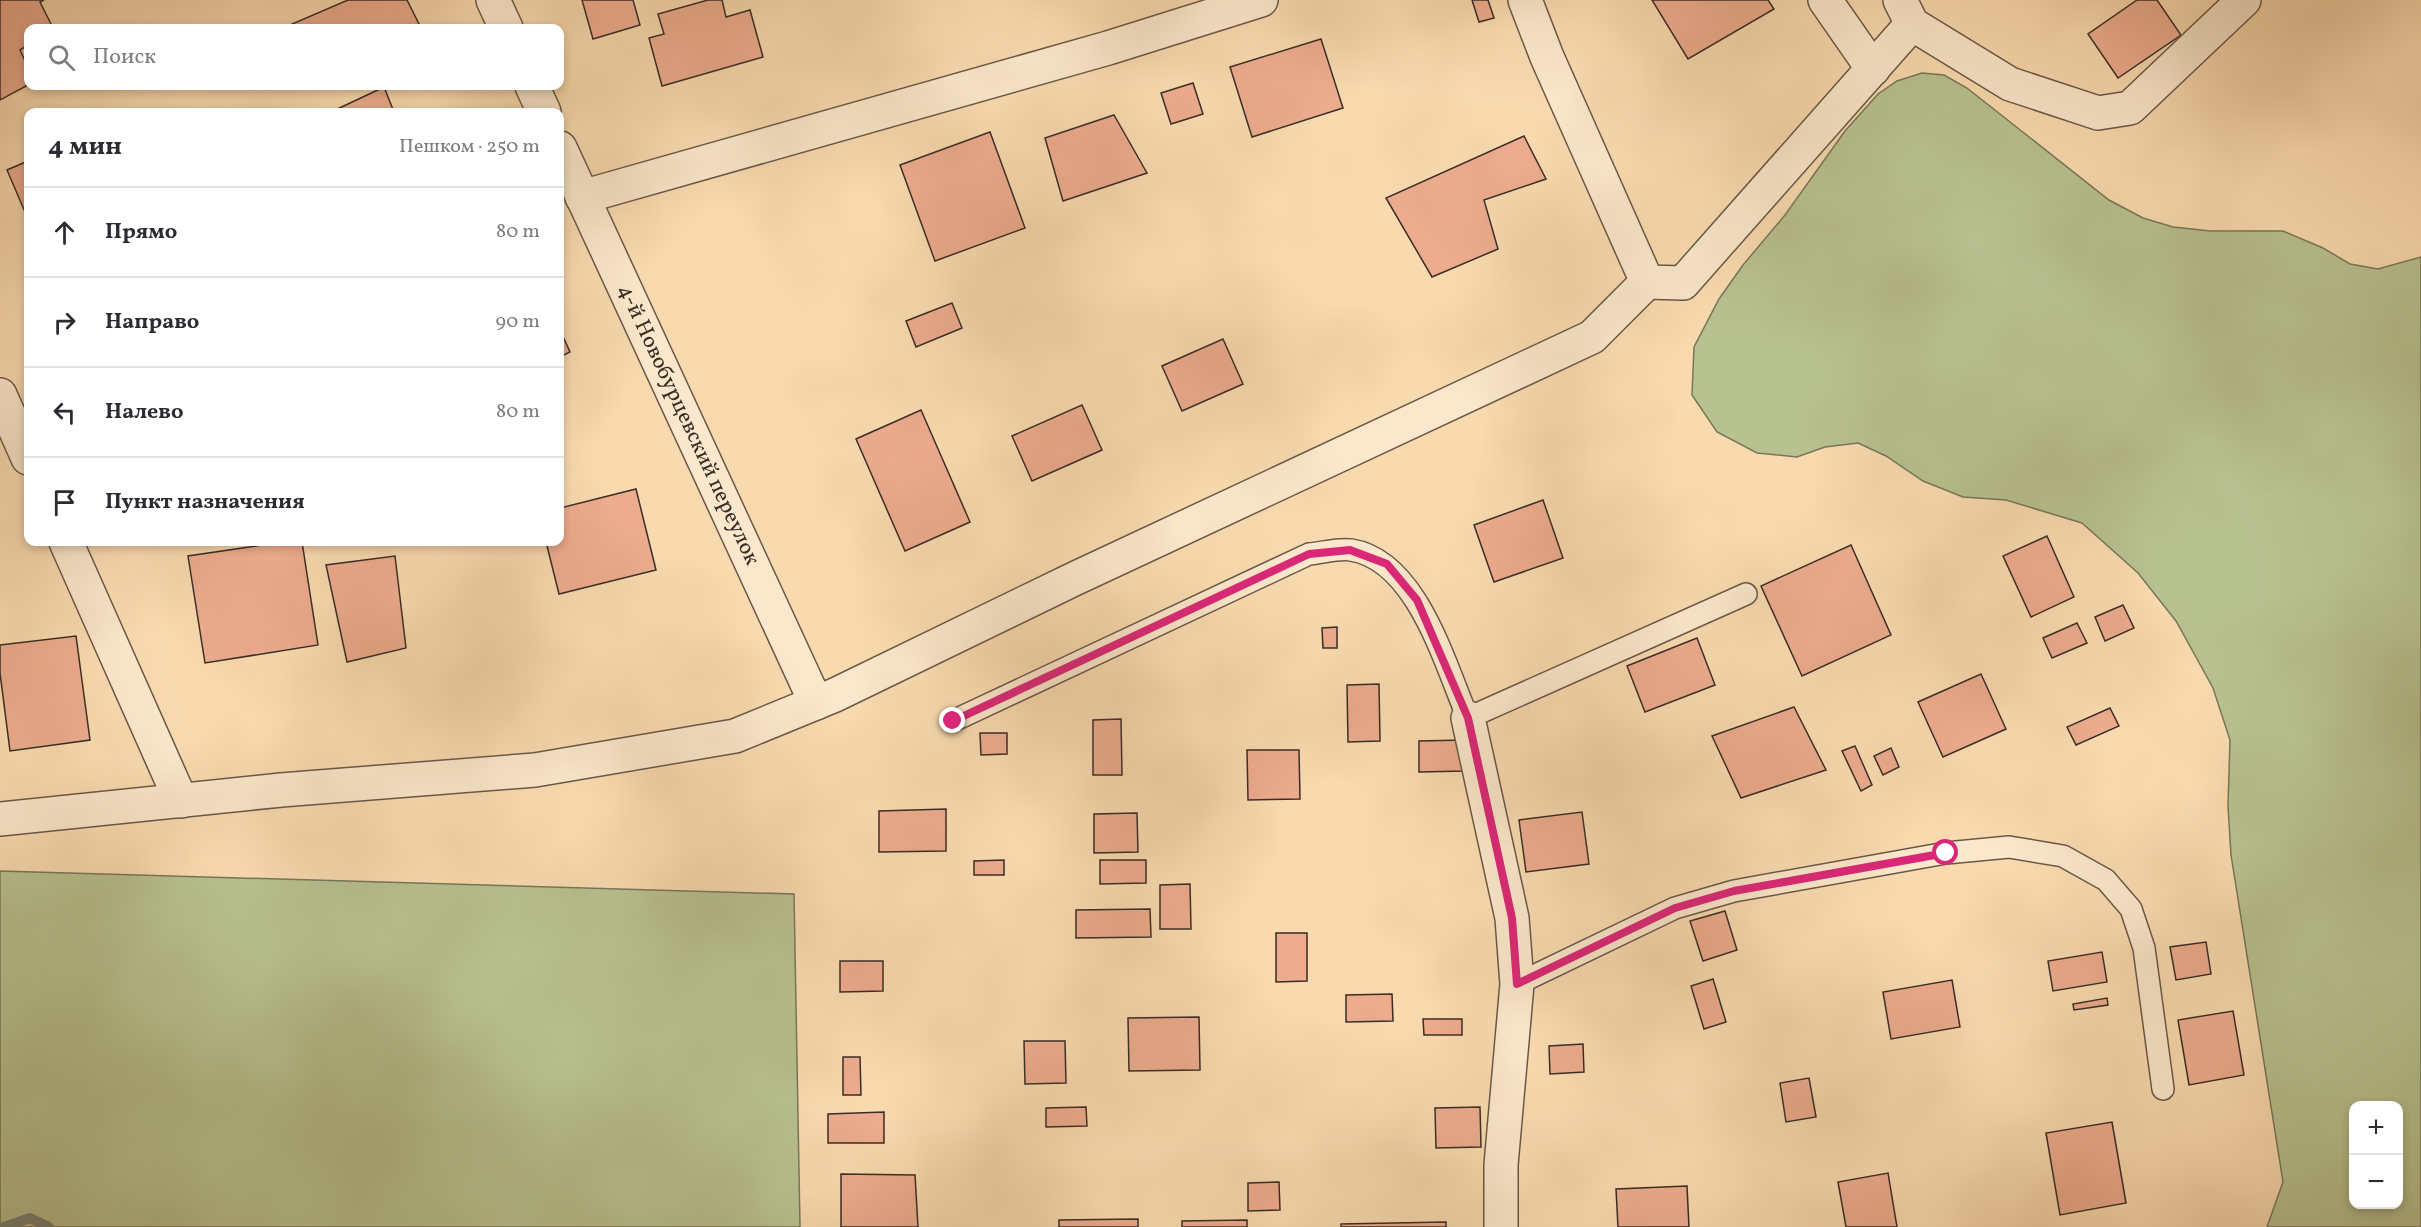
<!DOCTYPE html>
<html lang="ru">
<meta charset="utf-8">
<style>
body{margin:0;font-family:Vollkorn,serif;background:#f7f7f7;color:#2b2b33}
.controls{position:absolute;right:18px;bottom:18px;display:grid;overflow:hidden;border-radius:12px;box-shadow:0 3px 9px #0003}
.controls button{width:54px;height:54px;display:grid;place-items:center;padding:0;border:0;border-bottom:2px solid #e1e1e2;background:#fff;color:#2b2b33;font:30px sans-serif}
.stop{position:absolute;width:18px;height:18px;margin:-14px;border:4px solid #db2777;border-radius:50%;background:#fff}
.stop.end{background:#db2777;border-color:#fff;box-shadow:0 2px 6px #0008}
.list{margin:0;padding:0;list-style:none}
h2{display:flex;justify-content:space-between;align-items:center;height:78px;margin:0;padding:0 24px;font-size:26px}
h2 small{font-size:20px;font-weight:400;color:#7c7c81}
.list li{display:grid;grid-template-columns:39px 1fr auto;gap:18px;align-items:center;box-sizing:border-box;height:90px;padding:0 24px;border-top:2px solid #e1e1e2}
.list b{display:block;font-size:22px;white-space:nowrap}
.list em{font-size:20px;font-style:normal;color:#7c7c81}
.icon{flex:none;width:33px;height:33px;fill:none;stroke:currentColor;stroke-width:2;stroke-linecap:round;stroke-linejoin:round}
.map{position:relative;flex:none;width:2421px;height:1227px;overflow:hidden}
.search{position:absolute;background:#fff;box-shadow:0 3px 9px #0003;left:24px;top:24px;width:540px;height:66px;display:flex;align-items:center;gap:15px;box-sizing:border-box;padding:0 21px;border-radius:12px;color:#7c7c81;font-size:22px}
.panel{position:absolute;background:#fff;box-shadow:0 3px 9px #0003;left:24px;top:108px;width:540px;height:438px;border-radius:12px}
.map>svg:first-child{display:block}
</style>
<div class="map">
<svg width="2421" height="1227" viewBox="0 0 2421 1227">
<rect width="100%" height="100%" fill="#f9daaf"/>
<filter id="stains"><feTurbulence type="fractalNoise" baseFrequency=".00333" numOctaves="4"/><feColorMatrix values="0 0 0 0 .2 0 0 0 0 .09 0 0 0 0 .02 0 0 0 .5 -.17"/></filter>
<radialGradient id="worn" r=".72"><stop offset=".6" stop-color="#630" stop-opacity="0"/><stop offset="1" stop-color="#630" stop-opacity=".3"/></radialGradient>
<g fill="#b8c190" stroke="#78775b" stroke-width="1.5" fill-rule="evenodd">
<path d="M1922,73l22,2 23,13 142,112 34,18 30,9 37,4h73l40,17 27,16 28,5 43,-12v970h-154l16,-45 -52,-327 -3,-49 2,-66 -17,-52 -37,-67 -38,-48 -56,-50 -76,-23 -43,-3 -40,-16 -37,-25 -28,-13 -33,4 -28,10 -40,-4 -40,-21 -25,-37 2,-48 25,-48 24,-34 42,-50 60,-84 33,-37 19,-13zM2354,1106h44v98h-44z"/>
<polygon points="0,871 794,894 800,1227 0,1227"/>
</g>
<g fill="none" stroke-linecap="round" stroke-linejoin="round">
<polyline stroke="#768278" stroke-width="10" points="4,1227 30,1218 49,1227"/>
</g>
<g fill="#edac8e" stroke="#392d26" stroke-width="1.5">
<polygon points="0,0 44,0 40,2 53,28 28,28 28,45 20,50 28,67 28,85 0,100"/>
<polygon points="348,0 407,0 421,28 295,28 292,24"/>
<polygon points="582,0 633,0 640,25 593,39"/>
<polygon points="708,0 722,0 726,17 750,10 763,57 662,86 649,38 664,34 658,14"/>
<polygon points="1472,0 1488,0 1494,18 1479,22"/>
<polygon points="1652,0 1768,0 1774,9 1688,59"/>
<polygon points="2137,0 2157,0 2181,35 2118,78 2088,34"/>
<polygon points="1321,39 1343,108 1252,137 1230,67"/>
<polygon points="1193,83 1203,114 1171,124 1161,93"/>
<polygon points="384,87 394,112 331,112"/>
<polygon points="1114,115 1147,173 1063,201 1045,138"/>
<polygon points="990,132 1025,228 935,261 900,165"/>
<polygon points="1524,136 1546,179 1484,200 1498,249 1432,277 1386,198"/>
<polygon points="28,161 28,219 7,170"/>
<polygon points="952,303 962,328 916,347 906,321"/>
<polygon points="560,330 570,352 560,357"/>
<polygon points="1223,339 1243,384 1182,411 1162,366"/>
<polygon points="1082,405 1102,450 1032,481 1012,436"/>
<polygon points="921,410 970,522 905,551 856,439"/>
<polygon points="636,489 656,570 559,594 546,542 560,542 560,508"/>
<polygon points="1543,500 1563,558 1494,582 1474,525"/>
<polygon points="2047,536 2074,597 2031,617 2003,556"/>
<polygon points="283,542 302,542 318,645 205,663 188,556"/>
<polygon points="1851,545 1891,635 1802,676 1761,586"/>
<polygon points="395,556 406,648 347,662 326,565"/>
<polygon points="2123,605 2134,628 2105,641 2095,617"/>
<polygon points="2077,623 2087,643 2052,658 2043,638"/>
<polygon points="1337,627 1337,648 1323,648 1322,628"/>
<polygon points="76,636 90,740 10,751 0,673 0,645"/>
<polygon points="1697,638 1715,685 1645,712 1627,666"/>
<polygon points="1981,674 2006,729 1943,757 1918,702"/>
<polygon points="1379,684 1380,741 1348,742 1347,685"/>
<polygon points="1794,707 1826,770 1741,798 1712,736"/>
<polygon points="2110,708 2119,726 2076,745 2067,727"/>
<polygon points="1121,719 1122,775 1093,775 1093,720"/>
<polygon points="980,733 1007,733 1007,754 981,755"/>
<polygon points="1464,740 1465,771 1419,772 1419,741"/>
<polygon points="1855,746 1872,785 1861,791 1842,751"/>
<polygon points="1891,748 1899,767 1883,775 1874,756"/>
<polygon points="1247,750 1299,750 1300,799 1248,800"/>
<polygon points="946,809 946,851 879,852 879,811"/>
<polygon points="1582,812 1589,864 1526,872 1519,820"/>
<polygon points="1137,813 1138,852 1094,853 1094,814"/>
<polygon points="1004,860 1004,875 974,875 974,861"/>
<polygon points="1100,860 1146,860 1146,883 1100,884"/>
<polygon points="1190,884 1191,929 1160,929 1160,885"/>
<polygon points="1150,909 1151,937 1076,938 1076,910"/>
<polygon points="1725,911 1737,950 1703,961 1690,921"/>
<polygon points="1276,933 1307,933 1307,981 1276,982"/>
<polygon points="2206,942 2211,974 2176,980 2170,947"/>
<polygon points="2102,952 2107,982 2053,991 2048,961"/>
<polygon points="840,961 883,961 883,991 840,992"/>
<polygon points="1713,979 1726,1022 1704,1029 1691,986"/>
<polygon points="1952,980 1960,1027 1891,1039 1883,992"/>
<polygon points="1392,994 1393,1021 1346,1022 1346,995"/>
<polygon points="2107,998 2108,1005 2074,1010 2073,1004"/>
<polygon points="2233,1011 2244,1075 2189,1085 2178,1020"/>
<polygon points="1199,1017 1200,1070 1129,1071 1128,1018"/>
<polygon points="1423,1019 1462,1019 1462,1035 1424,1035"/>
<polygon points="1024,1041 1065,1041 1066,1083 1025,1084"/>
<polygon points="1583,1044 1584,1072 1550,1074 1549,1046"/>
<polygon points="843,1057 860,1057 861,1095 843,1095"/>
<polygon points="1809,1078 1816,1117 1786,1122 1780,1083"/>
<polygon points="1086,1107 1087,1126 1046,1127 1046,1108"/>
<polygon points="1480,1107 1481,1147 1436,1148 1435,1108"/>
<polygon points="884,1112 884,1143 828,1143 828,1114"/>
<polygon points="2112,1122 2126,1203 2060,1215 2046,1133"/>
<polygon points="1888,1173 1897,1227 1846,1227 1838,1182"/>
<polygon points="841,1174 915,1175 918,1227 841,1227"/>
<polygon points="1279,1182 1280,1210 1248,1211 1248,1183"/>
<polygon points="1687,1186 1689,1227 1618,1227 1616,1189"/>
<polygon points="1138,1219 1138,1227 1059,1227 1059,1220"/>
<polygon points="1247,1220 1247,1227 1182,1227 1182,1221"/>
<polygon points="1446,1222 1446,1227 1341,1227 1341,1224"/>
</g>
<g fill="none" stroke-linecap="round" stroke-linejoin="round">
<defs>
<g id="service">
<path d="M953,721l356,-167c13,-1 29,-6 42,-4 66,10 94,115 117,168l278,-124"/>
<polyline points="1517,984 1675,908 1734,891 1946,853 2009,847 2063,856 2106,880 2131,909 2144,948 2163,1089"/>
</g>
<g id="minor">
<polyline points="493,0 506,28"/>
<polyline points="1825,0 1873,69"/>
<polyline points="1900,0 1912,24 2010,84 2098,113 2130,108 2244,0"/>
<polyline points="532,86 544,112"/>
<polyline points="560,148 816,703"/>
<polyline points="582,197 1108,48 1261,0"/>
<polyline points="1647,282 1683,283 1912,24"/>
<polyline points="0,395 28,458"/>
<polyline points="66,542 181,801"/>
<polyline points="1468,718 1512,918 1517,984 1501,1165 1501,1227"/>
<polyline points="0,819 281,790 535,770 735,736 835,695 1074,579 1592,337 1647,282 1547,57 1525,0"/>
</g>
</defs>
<use href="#service" stroke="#695848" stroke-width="24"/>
<use href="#minor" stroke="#695848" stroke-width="36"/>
<use href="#service" stroke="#fbe7cb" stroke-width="21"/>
<use href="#minor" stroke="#fbe7cb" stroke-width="33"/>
</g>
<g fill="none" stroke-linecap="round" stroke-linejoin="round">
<polyline stroke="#db2777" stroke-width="8" points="953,721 1309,554 1350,550 1387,564 1417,600 1468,718 1512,918 1517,984 1675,908 1734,891 1946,853"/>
</g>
<g text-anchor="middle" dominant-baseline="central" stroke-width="5" stroke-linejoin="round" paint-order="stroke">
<g font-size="22" fill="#392d26" stroke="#fbe7cb">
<text transform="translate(688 425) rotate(65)">4-й Новобурцевский переулок</text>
</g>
</g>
<rect width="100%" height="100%" filter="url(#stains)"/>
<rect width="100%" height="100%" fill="url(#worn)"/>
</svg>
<div class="controls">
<button>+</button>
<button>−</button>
</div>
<div class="stop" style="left:1946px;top:853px"></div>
<div class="stop end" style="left:953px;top:721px"></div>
<div class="search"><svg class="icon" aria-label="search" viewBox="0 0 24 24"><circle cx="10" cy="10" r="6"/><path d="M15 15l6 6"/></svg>Поиск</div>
<section class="panel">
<h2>4 мин<small>Пешком · 250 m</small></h2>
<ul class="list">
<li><svg class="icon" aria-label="ahead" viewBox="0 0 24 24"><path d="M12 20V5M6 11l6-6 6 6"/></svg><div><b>Прямо</b></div><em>80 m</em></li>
<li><svg class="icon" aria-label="right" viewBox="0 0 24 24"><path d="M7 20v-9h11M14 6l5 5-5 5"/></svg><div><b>Направо</b></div><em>90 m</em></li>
<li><svg class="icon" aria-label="left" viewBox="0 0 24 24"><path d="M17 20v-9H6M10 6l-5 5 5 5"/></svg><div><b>Налево</b></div><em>80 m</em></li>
<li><svg class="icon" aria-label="arrive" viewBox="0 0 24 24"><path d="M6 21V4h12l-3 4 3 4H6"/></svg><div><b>Пункт назначения</b></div></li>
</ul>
</section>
</div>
